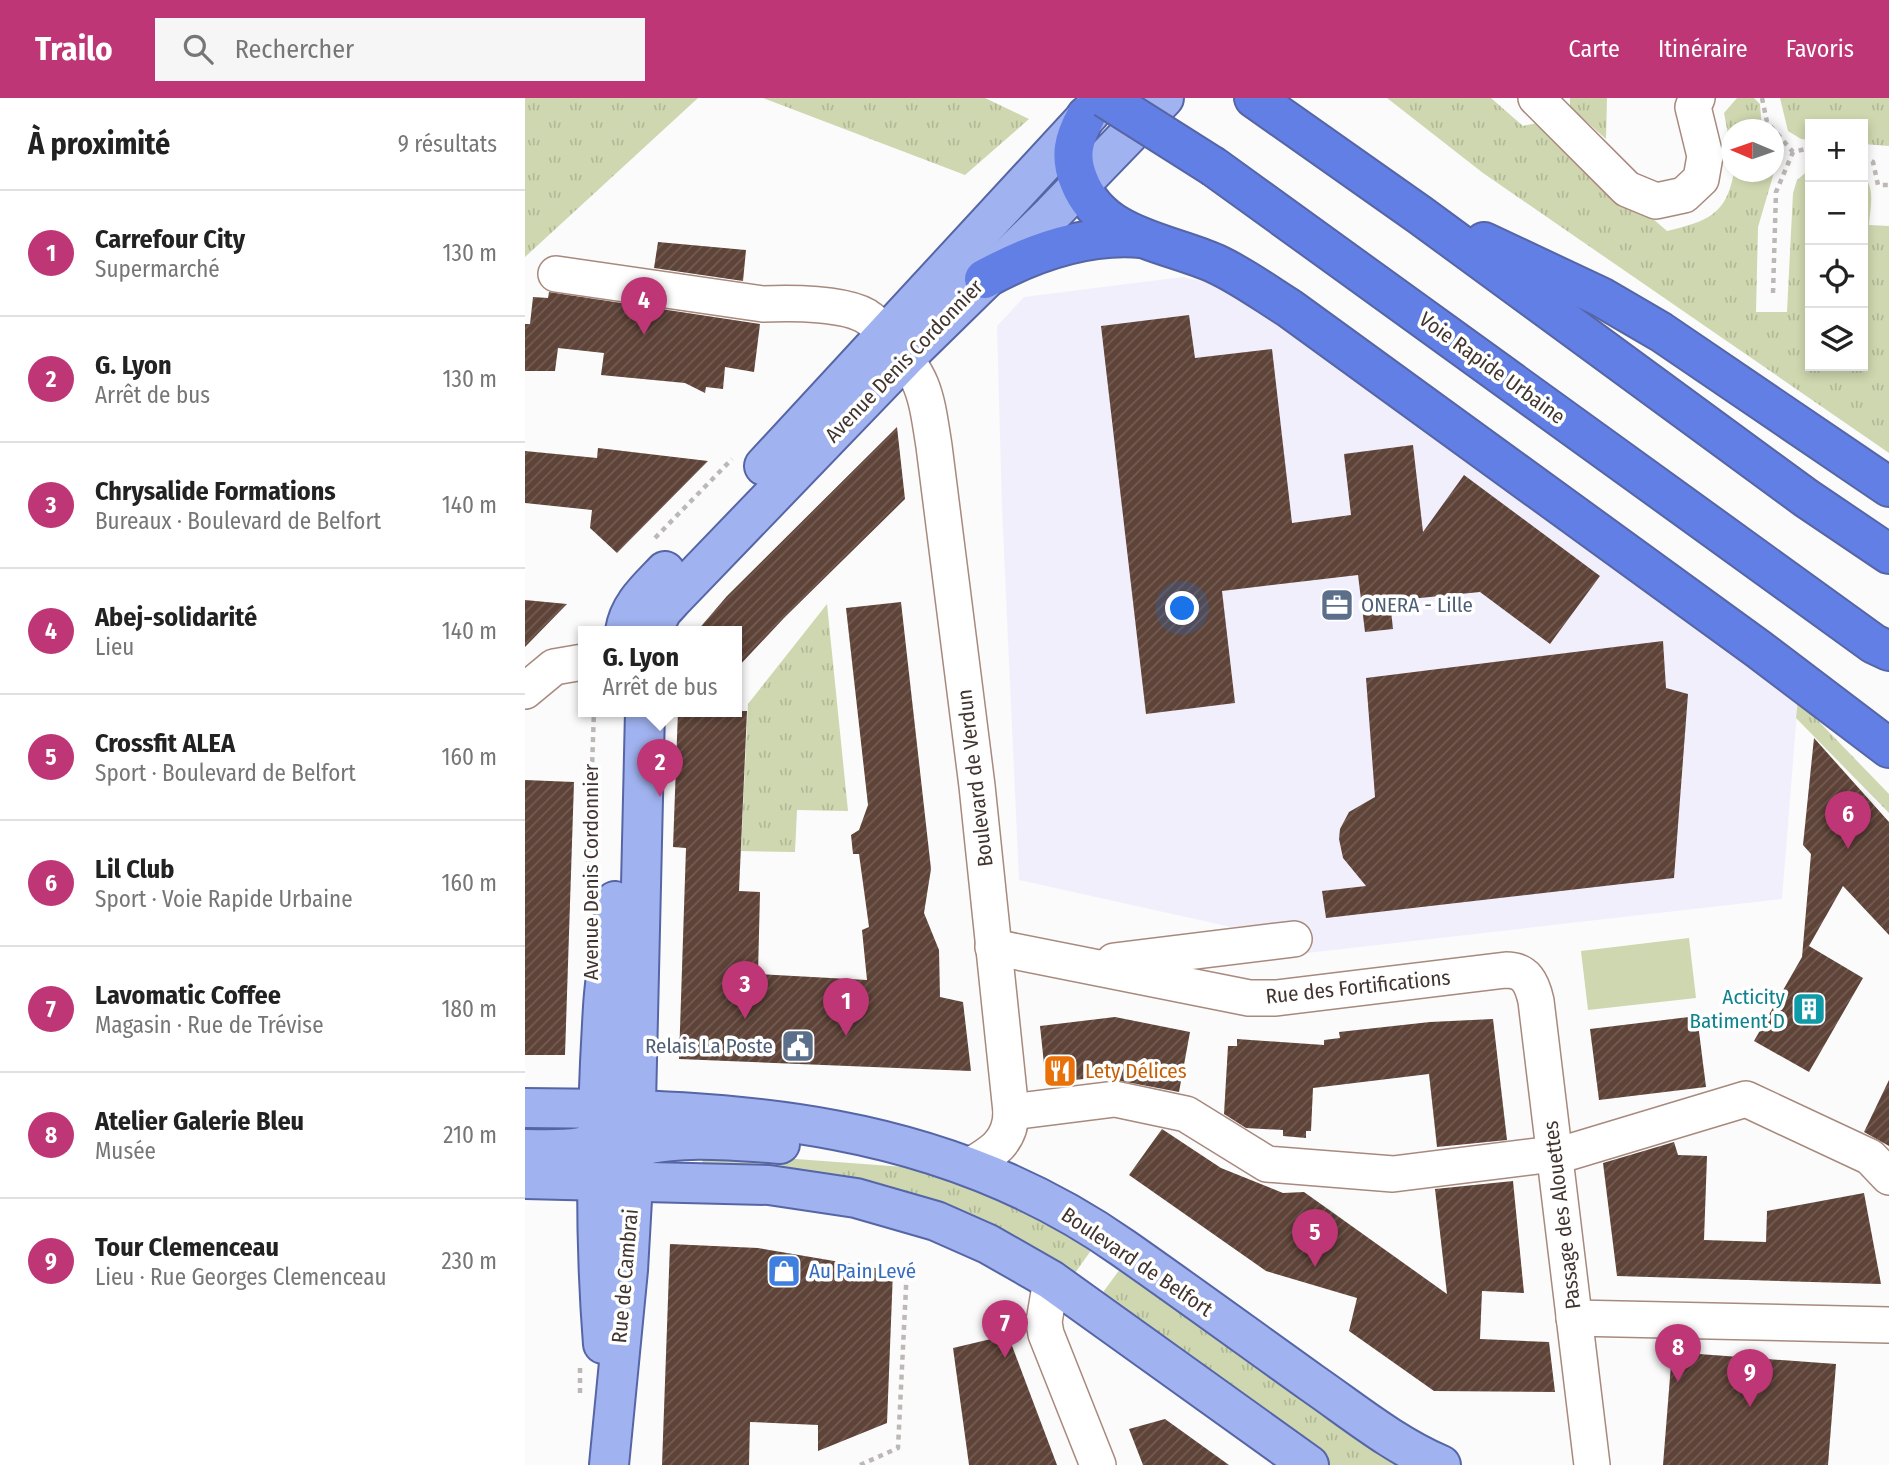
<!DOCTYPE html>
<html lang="fr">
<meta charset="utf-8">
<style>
body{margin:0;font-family:"Fira Sans Condensed",sans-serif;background:#f6f6f6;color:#222}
.controls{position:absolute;right:21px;top:21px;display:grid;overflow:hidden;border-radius:0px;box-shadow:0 4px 10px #0003}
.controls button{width:63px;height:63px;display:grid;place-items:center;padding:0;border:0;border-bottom:2px solid #e0e0e0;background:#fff;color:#222;font:35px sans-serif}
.compass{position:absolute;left:1196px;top:21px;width:63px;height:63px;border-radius:50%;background:#fff;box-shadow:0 4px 10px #0003;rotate:272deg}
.you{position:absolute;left:658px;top:511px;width:24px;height:24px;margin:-18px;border:5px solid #fff;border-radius:50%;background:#1a73e8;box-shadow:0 0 0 10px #1a73e833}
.badge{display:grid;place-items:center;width:46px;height:46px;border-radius:50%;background:#be3675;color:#fff;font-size:23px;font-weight:700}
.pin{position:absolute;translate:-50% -58px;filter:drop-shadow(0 2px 4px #0008)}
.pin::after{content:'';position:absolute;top:37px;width:24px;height:21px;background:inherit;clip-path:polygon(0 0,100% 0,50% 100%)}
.popup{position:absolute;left:53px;top:528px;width:164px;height:91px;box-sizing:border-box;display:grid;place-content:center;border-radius:0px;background:#fff;filter:drop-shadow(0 2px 5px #0005);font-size:23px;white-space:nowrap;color:#767676}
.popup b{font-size:26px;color:#222}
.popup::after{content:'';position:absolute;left:50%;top:100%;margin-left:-14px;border:14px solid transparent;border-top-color:#fff}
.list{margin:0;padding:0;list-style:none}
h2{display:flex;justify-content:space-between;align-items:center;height:91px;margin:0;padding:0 28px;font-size:30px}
h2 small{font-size:23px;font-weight:400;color:#767676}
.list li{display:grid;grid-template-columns:46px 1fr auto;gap:21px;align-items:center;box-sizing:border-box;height:126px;padding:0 28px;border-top:2px solid #e0e0e0}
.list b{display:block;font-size:26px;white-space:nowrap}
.list p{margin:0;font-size:23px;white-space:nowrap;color:#767676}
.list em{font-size:23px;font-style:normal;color:#767676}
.icon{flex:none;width:38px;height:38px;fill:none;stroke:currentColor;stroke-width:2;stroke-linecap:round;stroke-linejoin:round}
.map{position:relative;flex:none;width:1364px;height:1367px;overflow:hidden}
header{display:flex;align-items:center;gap:42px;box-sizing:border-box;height:98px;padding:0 35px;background:#be3675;color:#fff}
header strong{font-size:33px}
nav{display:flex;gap:38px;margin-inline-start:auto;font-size:24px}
.search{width:490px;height:63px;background:#f6f6f6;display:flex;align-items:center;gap:18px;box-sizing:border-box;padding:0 24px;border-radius:0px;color:#767676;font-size:26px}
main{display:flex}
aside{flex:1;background:#fff}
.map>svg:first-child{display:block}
</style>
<header>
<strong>Trailo</strong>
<div class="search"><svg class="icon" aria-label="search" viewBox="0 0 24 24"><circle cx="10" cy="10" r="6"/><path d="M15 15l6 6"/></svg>Rechercher</div>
<nav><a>Carte</a><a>Itinéraire</a><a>Favoris</a></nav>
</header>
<main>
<aside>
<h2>À proximité<small>9 résultats</small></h2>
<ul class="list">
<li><span class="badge">1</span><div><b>Carrefour City</b><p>Supermarché</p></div><em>130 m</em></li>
<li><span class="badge">2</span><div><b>G. Lyon</b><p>Arrêt de bus</p></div><em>130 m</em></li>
<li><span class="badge">3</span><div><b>Chrysalide Formations</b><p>Bureaux · Boulevard de Belfort</p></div><em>140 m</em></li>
<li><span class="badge">4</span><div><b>Abej-solidarité</b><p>Lieu</p></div><em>140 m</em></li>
<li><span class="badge">5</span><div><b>Crossfit ALEA</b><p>Sport · Boulevard de Belfort</p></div><em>160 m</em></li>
<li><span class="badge">6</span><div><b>Lil Club</b><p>Sport · Voie Rapide Urbaine</p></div><em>160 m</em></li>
<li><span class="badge">7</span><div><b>Lavomatic Coffee</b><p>Magasin · Rue de Trévise</p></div><em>180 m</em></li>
<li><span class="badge">8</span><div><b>Atelier Galerie Bleu</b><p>Musée</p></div><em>210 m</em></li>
<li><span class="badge">9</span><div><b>Tour Clemenceau</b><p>Lieu · Rue Georges Clemenceau</p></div><em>230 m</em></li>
</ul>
</aside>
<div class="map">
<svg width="1364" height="1367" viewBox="0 0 1364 1367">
<defs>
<pattern id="grass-tufts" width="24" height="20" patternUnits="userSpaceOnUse" patternTransform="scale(1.75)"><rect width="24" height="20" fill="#ced7af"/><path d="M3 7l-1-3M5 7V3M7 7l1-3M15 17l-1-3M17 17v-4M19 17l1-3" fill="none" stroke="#b2b997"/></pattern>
<pattern id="building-hatch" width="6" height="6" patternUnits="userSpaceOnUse" patternTransform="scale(1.75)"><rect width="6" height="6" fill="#5e4338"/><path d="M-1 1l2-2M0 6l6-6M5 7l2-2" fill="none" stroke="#735c53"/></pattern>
</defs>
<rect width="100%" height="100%" fill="#fbfbfb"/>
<polygon fill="#f2effd" points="657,179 687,185 760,227 1273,602 1257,801 730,861 727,827 706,829 494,782 477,411 472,228 499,199"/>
<g fill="url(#grass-tufts)">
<polygon points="0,0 173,0 0,159"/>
<polygon points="238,0 460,0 504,21 440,77"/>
<path d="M862,0h104l32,28 19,-4 125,109c40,-10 59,-15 67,-59h39l1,-25 1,22 -17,58 -2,85h31l6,-119 4,-13 13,-11v197h53v-190c13,11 7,33 6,49l20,1v227l-406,-280z"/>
<polygon points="1045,0 1082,0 1081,41 1045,9"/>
<polygon points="1212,0 1229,0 1235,6 1237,31 1206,32 1206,52 1199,15"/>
<polygon points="1255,0 1364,0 1364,48 1338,46 1338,26 1285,26 1285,42 1276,41 1263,33"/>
<polygon points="302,506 323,713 272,712 270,754 216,753 223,606"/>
<polygon points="1273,602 1364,696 1364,715 1271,620"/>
<polygon points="178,1054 393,1070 451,1089 572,1144 543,1185 492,1150 177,1071"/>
<polygon points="601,1163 891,1367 798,1367 570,1205"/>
</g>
<polygon fill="#ced7af" points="1164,840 1171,900 1063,912 1056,853"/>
<g fill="url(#building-hatch)">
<polygon points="133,144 221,152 218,183 129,170"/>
<polygon points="24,194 235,226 229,274 200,269 198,291 181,289 180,295 160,285 76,277 79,255 33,250 30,273 0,273 0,226 5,226 8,199 23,200"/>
<polygon points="664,217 670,260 747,251 767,425 826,417 819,356 888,347 898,434 939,377 1075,478 1025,546 955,494 865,503 868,531 840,534 833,477 697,493 710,605 621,616 576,228"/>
<polygon points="372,329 380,401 259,520 212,570 212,533 172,533 202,498"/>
<polygon points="73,350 183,363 92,455 65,430 67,412 0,405 0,353 72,360"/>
<polygon points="0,502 42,506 0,549"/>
<polygon points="376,504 406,771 399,815 414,852 415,899 438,904 446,973 154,961 161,750 148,749 153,613 222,613 214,793 235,794 233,876 342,882 337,832 344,829 334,756 328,756 326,737 334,732 343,707 321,510"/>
<polygon points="1138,543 1141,590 1163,596 1149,780 801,820 797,793 841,788 818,760 814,741 815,731 824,714 850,699 841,580"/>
<polygon points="1289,640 1364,724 1364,837 1318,788 1284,848 1338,880 1284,974 1229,943 1277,859 1286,756 1278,747"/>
<polygon points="0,682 49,684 40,957 0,957"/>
<polygon points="1172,918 1181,989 1074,1002 1065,931"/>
<polygon points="590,919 665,934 654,994 564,977 568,980 521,985 515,928"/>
<polygon points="968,921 982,1042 912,1049 904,976 788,990 786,1033 781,1033 781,1040 758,1038 758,1032 721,1030 699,1016 703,948 712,948 712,941 799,947 799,942 815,940 814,934 905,924"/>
<polygon points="1364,982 1364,1048 1339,1034"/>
<polygon points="637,1031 696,1070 758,1095 779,1094 922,1196 910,1091 988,1083 999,1195 957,1193 955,1241 1024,1244 1030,1294 909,1293 824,1233 832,1200 741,1173 604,1077"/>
<polygon points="1149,1044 1153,1057 1182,1058 1179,1142 1241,1144 1242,1113 1339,1095 1356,1186 1092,1178 1078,1065"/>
<polygon points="145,1146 233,1150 368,1173 362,1325 293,1353 293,1327 225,1324 224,1367 137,1367"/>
<polygon points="483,1237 498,1277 532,1367 444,1367 428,1250"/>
<polygon points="1147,1254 1311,1266 1303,1367 1138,1367"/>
<polygon points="640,1321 704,1367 618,1367 604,1331"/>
</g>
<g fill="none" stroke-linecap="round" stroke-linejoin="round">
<defs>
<g id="minor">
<polyline points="1011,0 1102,91 1131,103 1159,97 1176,81 1180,58 1168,9 1172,0"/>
<path d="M31,176l207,30c27,-1 86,-2 107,15 7,5 12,14 18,20 37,38 38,56 46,107l43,340 34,326c0,30 -19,41 -43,55"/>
<polyline points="0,593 29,569 58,564"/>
<path d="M468,849l256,51h27l230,-28c20,0 26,13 30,31l56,464"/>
<polyline points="589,863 769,841"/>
<polyline points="486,1014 590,1001 661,1016 742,1066 868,1076 1045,1054 1221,1001 1345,1059 1364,1079"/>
<polyline points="526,1182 519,1224 521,1236 573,1367"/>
<polyline points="1049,1220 1364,1227"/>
</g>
<g id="major">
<polyline points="239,368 566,14"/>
<path d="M100,533c4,-26 23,-42 40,-60"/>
<polyline points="127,533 137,513 147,502 380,260 527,116 639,0"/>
<path d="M0,1010c214,1 416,12 598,140 63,44 126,90 189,135 42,29 82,62 129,82"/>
<path d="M0,1051c33,0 65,4 92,-19"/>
<path d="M88,1061c37,-28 122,-18 167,-15"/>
<polyline points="0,1081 244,1087 331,1100 411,1123 463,1146 526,1182 784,1367"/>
<path d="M78,1246c-9,-113 -7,-225 0,-337 2,-36 10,-70 12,-106"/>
<polyline points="84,1367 103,1172 110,1049 120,613"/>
</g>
<g id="highway">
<polyline points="729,0 895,117 1281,400 1364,456"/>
<path d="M561,18c-13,23 -17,41 -7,65 22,57 88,61 137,83 26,12 49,29 73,44l468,340 132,100"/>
<polyline points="689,69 1349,546 1364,553"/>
<polyline points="959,144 1076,199 1136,234 1364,389"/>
<path d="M459,181c49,-27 102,-46 158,-41"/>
</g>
</defs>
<use href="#minor" stroke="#a8897d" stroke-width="38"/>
<use href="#major" stroke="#5665a5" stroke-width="42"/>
<use href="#highway" stroke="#5665a5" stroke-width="42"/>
<g stroke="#bdb8b6" stroke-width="4.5" stroke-dasharray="5 5" stroke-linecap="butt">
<polyline points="1237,0 1242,24 1268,54 1285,50"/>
<polyline points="1338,58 1348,64 1353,87 1364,87"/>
<polyline points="1248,195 1251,94 1268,54"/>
<polyline points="130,440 207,361"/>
<polyline points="63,784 69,613"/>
<polyline points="55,1270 55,1296"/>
<polyline points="335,1367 373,1350 382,1169"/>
</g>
<use href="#minor" stroke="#fff" stroke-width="35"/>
<use href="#major" stroke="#a0b2ef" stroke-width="38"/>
<use href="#highway" stroke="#617fe5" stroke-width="38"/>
<defs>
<polyline id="highway-bridge" points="580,0 689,69"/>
</defs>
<use href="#highway-bridge" stroke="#5665a5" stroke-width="42" stroke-linecap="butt"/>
<use href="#highway-bridge" stroke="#617fe5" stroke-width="38"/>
</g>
<defs>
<symbol id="office-square" viewBox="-11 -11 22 22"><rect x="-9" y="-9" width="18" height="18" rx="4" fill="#5c6f8a" stroke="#fff"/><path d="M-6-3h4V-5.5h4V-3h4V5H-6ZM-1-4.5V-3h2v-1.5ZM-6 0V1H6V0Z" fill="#fff"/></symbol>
<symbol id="building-square" viewBox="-11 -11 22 22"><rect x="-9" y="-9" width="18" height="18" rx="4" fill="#0f9aa8" stroke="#fff"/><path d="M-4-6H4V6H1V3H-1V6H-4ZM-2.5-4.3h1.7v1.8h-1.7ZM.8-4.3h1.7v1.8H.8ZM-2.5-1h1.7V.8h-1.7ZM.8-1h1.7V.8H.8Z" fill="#fff"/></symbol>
<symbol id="civic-square" viewBox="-11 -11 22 22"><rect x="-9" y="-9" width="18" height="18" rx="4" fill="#5c6f8a" stroke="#fff"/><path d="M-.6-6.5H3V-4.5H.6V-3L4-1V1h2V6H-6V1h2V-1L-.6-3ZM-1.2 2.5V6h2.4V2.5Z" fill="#fff"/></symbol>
<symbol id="restaurant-square" viewBox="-11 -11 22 22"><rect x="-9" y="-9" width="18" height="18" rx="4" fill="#e8710a" stroke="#fff"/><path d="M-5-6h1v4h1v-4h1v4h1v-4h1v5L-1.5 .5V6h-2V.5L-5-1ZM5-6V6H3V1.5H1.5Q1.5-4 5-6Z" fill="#fff"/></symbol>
<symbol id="shop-square" viewBox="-11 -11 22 22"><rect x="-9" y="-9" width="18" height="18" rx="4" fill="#3f7fe0" stroke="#fff"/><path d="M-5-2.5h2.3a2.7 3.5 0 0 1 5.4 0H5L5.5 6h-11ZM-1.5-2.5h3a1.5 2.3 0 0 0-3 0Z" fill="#fff"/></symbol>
</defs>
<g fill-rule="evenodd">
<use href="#office-square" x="793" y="488" width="38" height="38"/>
<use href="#building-square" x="1265" y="892" width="38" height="38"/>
<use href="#civic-square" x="254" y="929" width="38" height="38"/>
<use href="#restaurant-square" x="516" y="954" width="38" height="38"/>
<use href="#shop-square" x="240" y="1154" width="38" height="38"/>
</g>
<g text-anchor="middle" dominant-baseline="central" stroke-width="7" stroke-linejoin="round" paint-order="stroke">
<g font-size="21" fill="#42342f" stroke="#fff">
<text transform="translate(379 263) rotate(-46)">Avenue Denis Cordonnier</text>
<text transform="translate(967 270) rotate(36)">Voie Rapide Urbaine</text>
<text transform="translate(450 680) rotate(-97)">Boulevard de Verdun</text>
<text transform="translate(66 774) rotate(-90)">Avenue Denis Cordonnier</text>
<text transform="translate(833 889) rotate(-6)">Rue des Fortifications</text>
<text transform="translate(1037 1117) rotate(-97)">Passage des Alouettes</text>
<text transform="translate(612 1164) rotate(34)">Boulevard de Belfort</text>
<text transform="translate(100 1178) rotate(-85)">Rue de Cambrai</text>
</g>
<g font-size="21" fill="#4e5e75" stroke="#fff" text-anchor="start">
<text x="836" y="507">ONERA - Lille</text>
<text x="248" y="948" text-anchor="end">Relais La Poste</text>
</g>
<g font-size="21" fill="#0d838f" stroke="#fff" text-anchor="end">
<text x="1260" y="899">Acticity<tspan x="1260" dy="24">Batiment D</tspan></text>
</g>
<g font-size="21" fill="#c56008" stroke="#fff" text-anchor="start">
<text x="560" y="973">Lety Délices</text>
</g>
<g font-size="21" fill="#366cbe" stroke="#fff" text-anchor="start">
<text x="284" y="1173">Au Pain Levé</text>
</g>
</g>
</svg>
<div class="controls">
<button>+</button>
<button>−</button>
<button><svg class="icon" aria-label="locate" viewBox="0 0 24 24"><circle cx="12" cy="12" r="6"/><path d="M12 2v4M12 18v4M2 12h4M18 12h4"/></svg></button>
<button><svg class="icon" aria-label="layers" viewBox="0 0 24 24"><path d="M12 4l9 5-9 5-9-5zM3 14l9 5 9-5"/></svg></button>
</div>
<svg class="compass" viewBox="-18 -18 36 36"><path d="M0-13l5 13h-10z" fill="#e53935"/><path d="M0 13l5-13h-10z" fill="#767676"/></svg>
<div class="you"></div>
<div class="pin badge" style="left:321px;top:938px">1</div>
<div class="pin badge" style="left:135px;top:699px">2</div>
<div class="popup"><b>G. Lyon</b>Arrêt de bus</div>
<div class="pin badge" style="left:220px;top:921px">3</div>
<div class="pin badge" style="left:119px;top:237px">4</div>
<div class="pin badge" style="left:790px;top:1169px">5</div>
<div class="pin badge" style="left:1323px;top:751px">6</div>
<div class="pin badge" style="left:480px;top:1260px">7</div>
<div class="pin badge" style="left:1153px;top:1284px">8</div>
<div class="pin badge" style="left:1225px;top:1309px">9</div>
</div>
</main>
